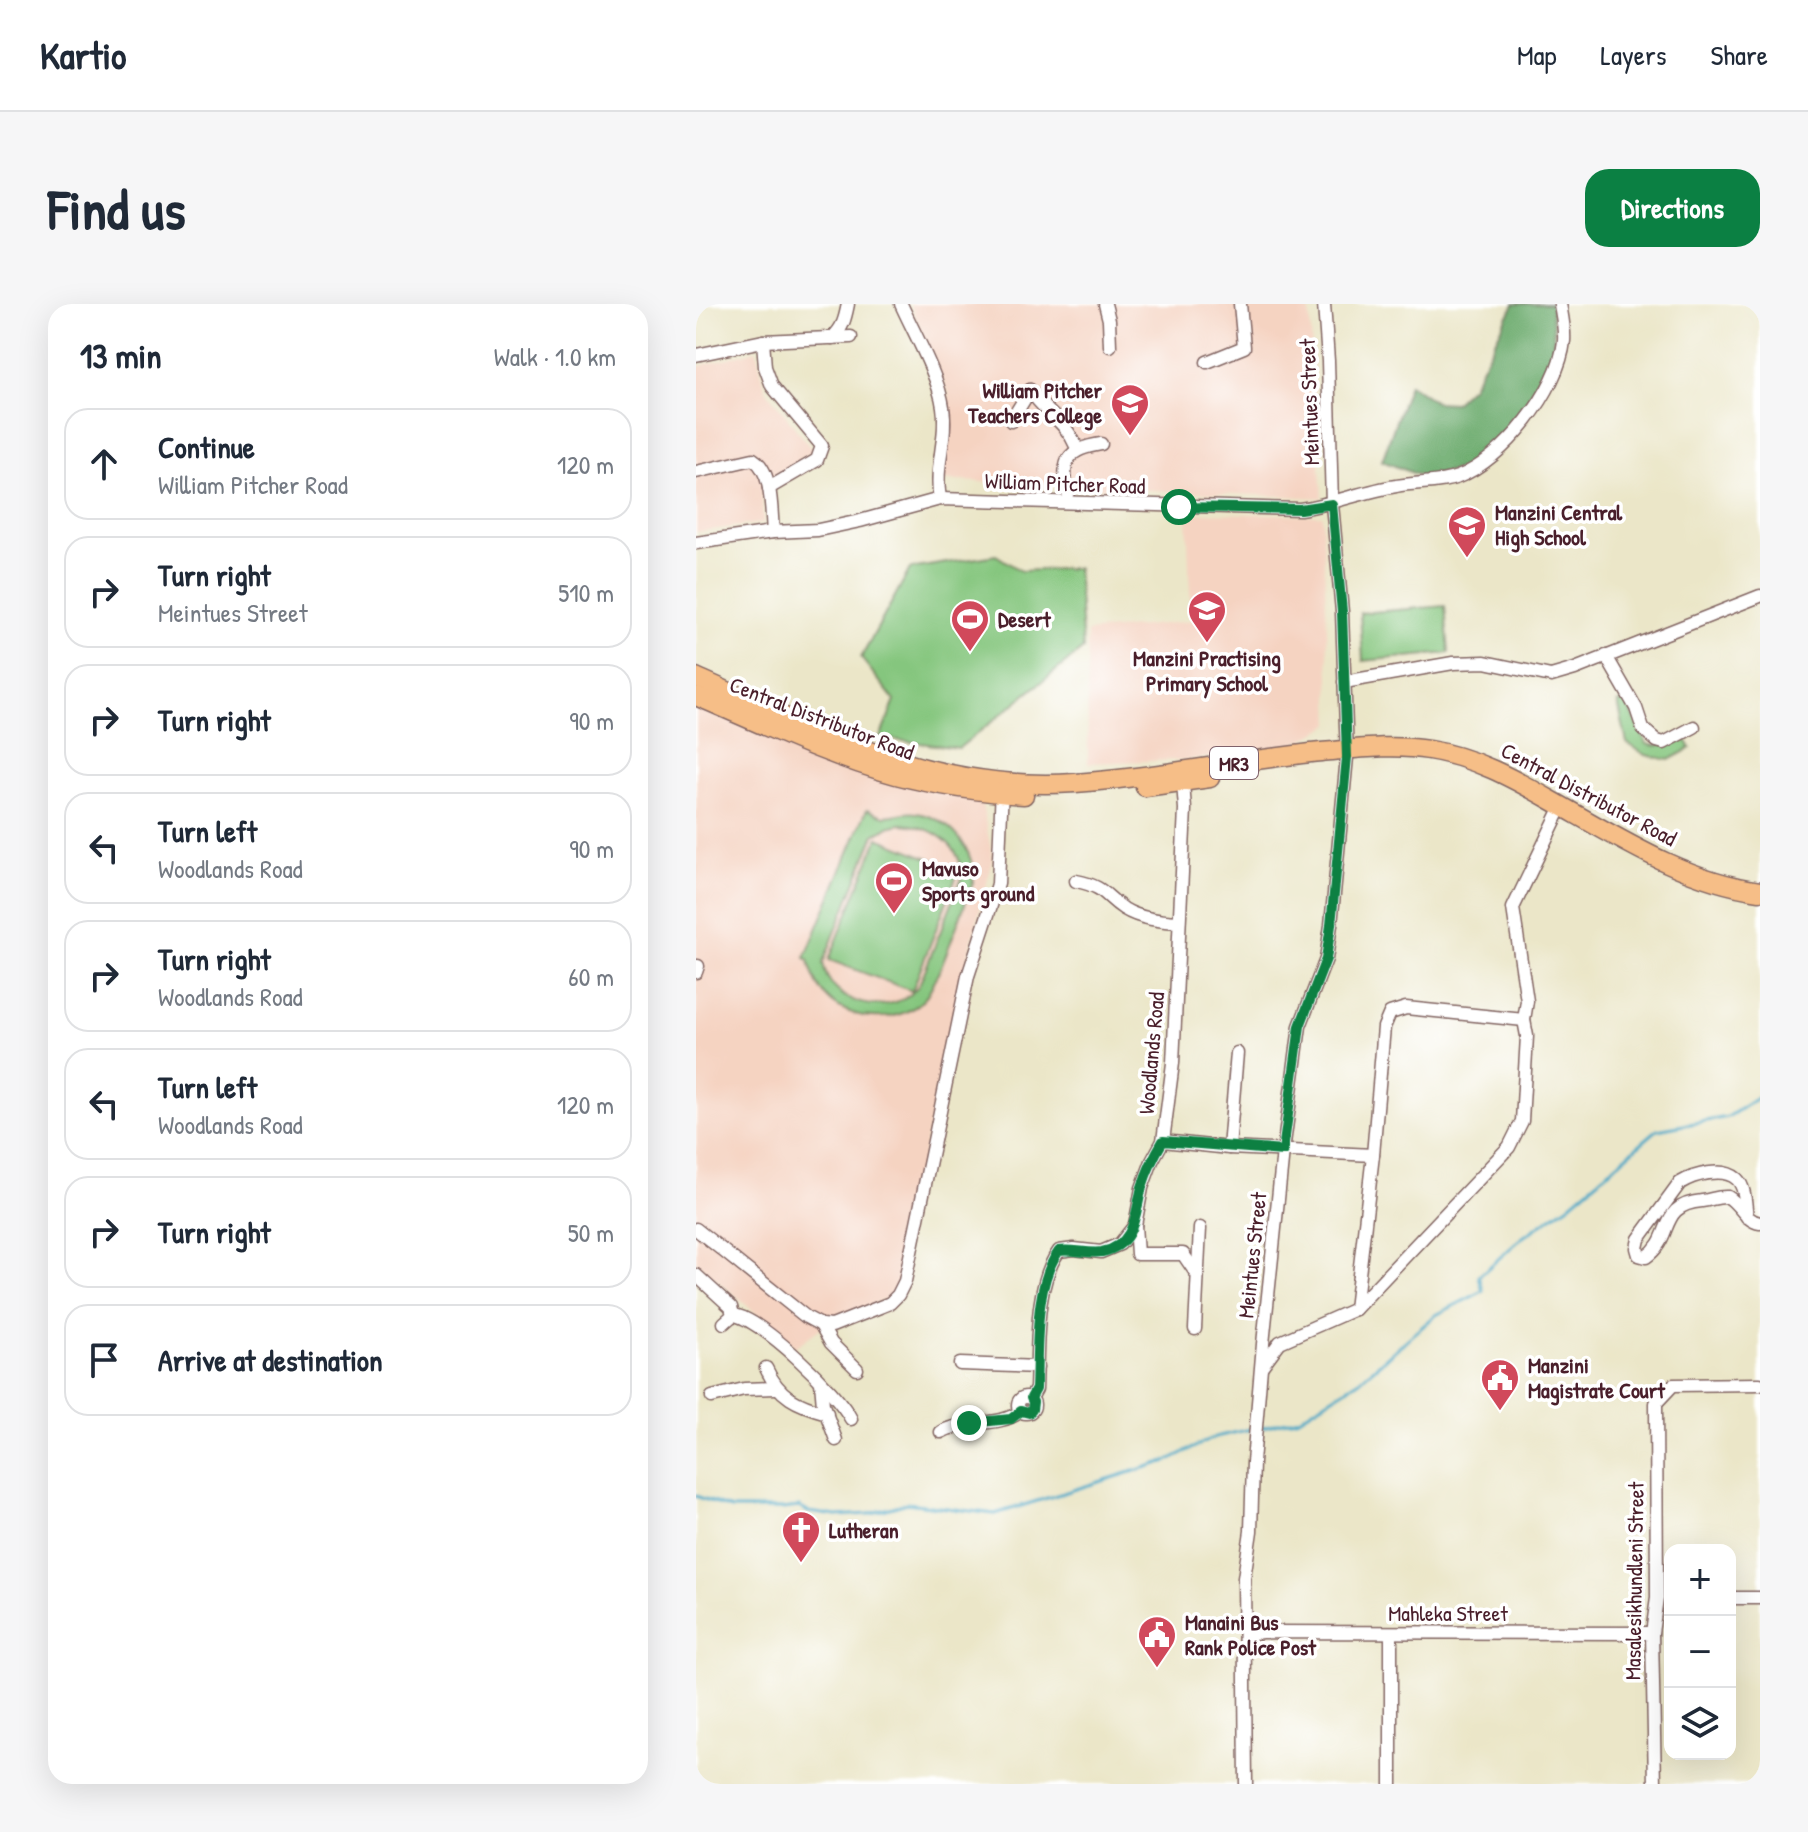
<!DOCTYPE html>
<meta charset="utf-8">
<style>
body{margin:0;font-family:"Patrick Hand",sans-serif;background:#f6f6f7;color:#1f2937}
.controls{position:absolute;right:24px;bottom:24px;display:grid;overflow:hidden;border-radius:16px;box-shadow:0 8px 32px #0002}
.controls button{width:72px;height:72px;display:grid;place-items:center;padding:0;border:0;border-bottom:2px solid #e0e1e3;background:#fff;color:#1f2937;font:40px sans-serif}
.stop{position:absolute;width:24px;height:24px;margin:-18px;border:6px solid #0b8043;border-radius:50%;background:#fff}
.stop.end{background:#0b8043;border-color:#fff;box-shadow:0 2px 8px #0008}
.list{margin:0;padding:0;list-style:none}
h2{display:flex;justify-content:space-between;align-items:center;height:104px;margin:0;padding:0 32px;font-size:34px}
h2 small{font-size:26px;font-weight:400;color:#747a83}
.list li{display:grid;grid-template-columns:52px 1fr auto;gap:24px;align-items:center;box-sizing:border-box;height:112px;margin:0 16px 16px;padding:0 16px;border:2px solid #e0e1e3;border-radius:24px}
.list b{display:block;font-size:30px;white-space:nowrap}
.list p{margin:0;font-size:26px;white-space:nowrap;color:#747a83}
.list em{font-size:26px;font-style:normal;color:#747a83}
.icon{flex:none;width:44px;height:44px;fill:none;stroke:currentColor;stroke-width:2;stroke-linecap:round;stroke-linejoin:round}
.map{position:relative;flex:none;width:1064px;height:1480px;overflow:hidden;border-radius:24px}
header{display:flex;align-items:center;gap:48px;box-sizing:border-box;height:112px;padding:0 40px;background:#fff;border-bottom:2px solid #e0e1e3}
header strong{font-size:38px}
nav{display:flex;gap:44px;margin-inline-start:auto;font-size:28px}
.intro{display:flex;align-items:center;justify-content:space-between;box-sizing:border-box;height:192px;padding:0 48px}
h1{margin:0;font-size:56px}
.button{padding:20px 36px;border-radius:24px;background:#0b8043;color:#fff;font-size:28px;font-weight:700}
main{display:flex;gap:48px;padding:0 48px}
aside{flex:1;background:#fff;border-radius:24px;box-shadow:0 8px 32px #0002}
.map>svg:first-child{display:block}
</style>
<header>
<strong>Kartio</strong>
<nav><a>Map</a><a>Layers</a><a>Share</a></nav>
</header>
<div class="intro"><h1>Find us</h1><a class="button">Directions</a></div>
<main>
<aside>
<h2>13 min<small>Walk · 1.0 km</small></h2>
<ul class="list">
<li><svg class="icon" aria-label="ahead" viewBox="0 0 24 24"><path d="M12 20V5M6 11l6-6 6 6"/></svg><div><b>Continue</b><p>William Pitcher Road</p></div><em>120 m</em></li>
<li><svg class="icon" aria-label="right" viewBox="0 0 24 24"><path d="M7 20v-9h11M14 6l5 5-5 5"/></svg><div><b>Turn right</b><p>Meintues Street</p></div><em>510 m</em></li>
<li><svg class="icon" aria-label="right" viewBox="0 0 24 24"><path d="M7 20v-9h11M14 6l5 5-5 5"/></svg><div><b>Turn right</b></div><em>90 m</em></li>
<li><svg class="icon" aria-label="left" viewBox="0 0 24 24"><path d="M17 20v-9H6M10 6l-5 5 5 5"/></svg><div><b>Turn left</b><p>Woodlands Road</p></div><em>90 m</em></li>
<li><svg class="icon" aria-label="right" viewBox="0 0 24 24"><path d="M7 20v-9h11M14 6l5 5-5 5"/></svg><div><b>Turn right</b><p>Woodlands Road</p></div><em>60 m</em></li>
<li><svg class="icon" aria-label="left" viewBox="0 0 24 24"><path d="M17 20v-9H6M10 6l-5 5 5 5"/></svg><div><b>Turn left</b><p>Woodlands Road</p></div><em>120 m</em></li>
<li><svg class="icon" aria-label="right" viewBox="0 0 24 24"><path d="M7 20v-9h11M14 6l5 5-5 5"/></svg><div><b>Turn right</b></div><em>50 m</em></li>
<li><svg class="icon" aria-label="arrive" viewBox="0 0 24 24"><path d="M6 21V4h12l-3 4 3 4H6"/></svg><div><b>Arrive at destination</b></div></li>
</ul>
</aside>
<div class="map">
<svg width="1064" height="1480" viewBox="0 0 1064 1480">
<rect width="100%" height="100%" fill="#fff"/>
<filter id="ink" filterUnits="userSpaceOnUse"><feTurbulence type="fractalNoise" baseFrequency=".0125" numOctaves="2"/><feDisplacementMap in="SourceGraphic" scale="16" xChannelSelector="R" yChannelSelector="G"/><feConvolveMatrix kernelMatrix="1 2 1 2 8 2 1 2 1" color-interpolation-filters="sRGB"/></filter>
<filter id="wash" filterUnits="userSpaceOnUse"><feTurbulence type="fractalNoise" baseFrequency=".006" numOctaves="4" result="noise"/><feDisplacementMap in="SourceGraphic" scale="32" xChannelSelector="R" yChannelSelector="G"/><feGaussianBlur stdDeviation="1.8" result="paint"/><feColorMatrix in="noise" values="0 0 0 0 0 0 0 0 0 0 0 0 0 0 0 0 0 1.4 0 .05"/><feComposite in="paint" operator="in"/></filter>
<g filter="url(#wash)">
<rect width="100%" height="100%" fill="#ebe6c8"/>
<g fill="#f5d3c1">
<polygon points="214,0 613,0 626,194 241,176 253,90"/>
<polygon points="60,46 70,86 117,147 66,182 67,219 0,228 0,63"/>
<polygon points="491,209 626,211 635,420 587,447 488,456 392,459 391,328 495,317"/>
<polygon points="0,391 285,495 297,555 244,764 202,980 192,994 130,1020 99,1043 0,958"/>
</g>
<g fill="#85c67e" stroke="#687254" stroke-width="2" fill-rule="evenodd">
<polygon points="300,251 325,267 381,264 387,345 263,444 184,434 199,397 165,354 214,265"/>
<polygon points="749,302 753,349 667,357 664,309"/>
<polygon points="930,397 951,440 960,442 989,434 995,444 973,456 950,451 931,439 922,399"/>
<path d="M171,505c5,2 12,6 18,7 10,0 20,-5 31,-3 34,5 60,36 57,70 -10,24 -36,104 -51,118 -19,19 -51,20 -75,10 -22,-9 -34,-29 -38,-51l-4,-2zM205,520c31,2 64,21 60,56l-42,105c-26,35 -90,22 -96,-22l52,-129 13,-7z"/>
<polygon points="182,534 263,566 216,687 133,656"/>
</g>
<polygon fill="#6cab6d" stroke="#5b654c" stroke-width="2" points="818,0 855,0 858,32 854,63 805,135 768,164 729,174 686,157 713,80 739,98 758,99 776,82"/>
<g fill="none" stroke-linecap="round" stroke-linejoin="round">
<g stroke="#48a8c7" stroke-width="3">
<polyline points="562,1124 603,1114 664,1076 740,1011 787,987 783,972 827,933 873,901 961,826 1032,813 1064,792"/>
<polyline points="0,1192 35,1205 86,1205 103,1203 112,1208 141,1212 173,1210 211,1199 299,1210 471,1157 519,1133 555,1125"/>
</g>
</g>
</g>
<g filter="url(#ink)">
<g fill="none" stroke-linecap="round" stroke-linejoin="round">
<defs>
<g id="minor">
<path d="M205,0c13,29 38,73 42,103 5,31 -9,59 -3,92"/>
<polyline points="409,0 413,16 414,42"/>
<path d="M136,34c11,-10 13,-19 16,-34"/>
<polyline points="67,37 69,63 76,82 126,142 121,156 73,184"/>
<polyline points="0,51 67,37 155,33"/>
<polyline points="511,58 548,43 544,0"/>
<path d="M334,86c16,25 34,28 47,58"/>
<polyline points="315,117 334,86"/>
<path d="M0,168l57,-13c20,12 18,52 20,73"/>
<path d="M372,189c-8,-33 0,-44 33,-49"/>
<path d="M0,239l77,-11 45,-2 42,-9 80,-22 360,10c33,-5 64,-18 96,-23 20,-4 43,-2 62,-9 45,-17 101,-87 106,-136 1,-12 -2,-25 -4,-37"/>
<polyline points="910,352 940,404 947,425 961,437 968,439 998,423"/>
<polyline points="648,378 757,359 789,358 855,372 879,365 1064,292"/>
<path d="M380,577c30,6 27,14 48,28 16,10 37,12 55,13"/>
<polyline points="0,662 2,662 0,668"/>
<polyline points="467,837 533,844 677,851"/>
<polyline points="533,844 541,749"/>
<path d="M1051,913c-2,-12 -1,-29 -10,-38 -14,-13 -44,-4 -57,4l-41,56 -2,9 2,7 7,2c29,-20 11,-52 56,-56 9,-1 16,-5 26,-4 12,7 17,24 32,26"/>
<polyline points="439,921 441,950 487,950 500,969"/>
<polyline points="0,925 110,1013 125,1021 136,1022 194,999 202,991 209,977 272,672 302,580 306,482"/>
<polyline points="0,971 35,1003 37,1011 28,1019"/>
<polyline points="659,1005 677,851 688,723 694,709 710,704 828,716"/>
<path d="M37,1011c27,2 105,78 118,104"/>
<polyline points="125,1021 135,1039 161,1065"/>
<polyline points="499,1025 504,924"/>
<polyline points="264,1060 341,1063"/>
<polyline points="566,1062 584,1038 659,1005 813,843 826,817 831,732 828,716 831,697 817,604 866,502"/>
<path d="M70,1064c13,29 31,37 61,45"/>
<polyline points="125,1078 127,1101 140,1136"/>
<circle cx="330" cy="1101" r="8"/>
<polyline points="16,1093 48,1085 80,1084"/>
<path d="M335,1094l5,-9c2,-41 -2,-104 23,-138l15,-2 27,3 19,-8 15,-19 7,-37 10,-27 11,-20 10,-78 12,-254 -2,-26"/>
<path d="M245,1128c25,-13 58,-4 80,-21"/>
<polyline points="1034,1294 1064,1294"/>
<polyline points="549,1330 566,1328 956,1329"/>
<polyline points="550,1480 548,1274 555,1227 557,1158 567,1040 587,847 604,722 630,655 635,621 651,453 646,308 636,200 632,57 628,0"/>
<polyline points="695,1480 695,1329"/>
<polyline points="959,1480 956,1329 961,1294 960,1099 977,1081 1064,1080"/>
</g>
<g id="highway">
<path d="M0,373c124,55 238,116 379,106 82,-5 164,-23 246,-31 35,-3 72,-8 108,-2 45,7 83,28 122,50 66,37 133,81 209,91"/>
<path d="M0,392c66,28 131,60 200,79 42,11 85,17 128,20"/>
<polyline points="449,483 514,474"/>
</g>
</defs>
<use href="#minor" stroke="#826562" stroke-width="15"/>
<use href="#highway" stroke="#826562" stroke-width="21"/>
<use href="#minor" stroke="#fff" stroke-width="12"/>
<use href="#highway" stroke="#f6be87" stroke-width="18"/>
</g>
</g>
<g fill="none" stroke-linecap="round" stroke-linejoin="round" filter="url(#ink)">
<path stroke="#0b8043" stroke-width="10" d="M273,1119l42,-4 10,-8 8,2 3,-3 1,-8 -2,-4 5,-9c2,-41 -2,-105 23,-138 14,-2 30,3 43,1 34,-7 33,-39 40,-65 5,-16 12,-31 21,-46l120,10 17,-125 26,-67 5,-34 16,-168 -5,-145 -10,-108 -32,5 -121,-2"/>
</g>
<defs>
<symbol id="school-pin" viewBox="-11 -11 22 30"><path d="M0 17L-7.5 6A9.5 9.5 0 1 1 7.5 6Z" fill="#d1495b" stroke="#fff"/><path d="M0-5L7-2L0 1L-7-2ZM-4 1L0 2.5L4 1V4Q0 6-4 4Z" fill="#fff"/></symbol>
<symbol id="stadium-pin" viewBox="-11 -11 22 30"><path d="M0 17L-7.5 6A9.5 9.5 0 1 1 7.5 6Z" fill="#d1495b" stroke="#fff"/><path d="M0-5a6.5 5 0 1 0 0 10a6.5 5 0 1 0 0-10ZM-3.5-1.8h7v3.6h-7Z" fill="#fff"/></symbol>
<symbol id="civic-pin" viewBox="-11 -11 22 30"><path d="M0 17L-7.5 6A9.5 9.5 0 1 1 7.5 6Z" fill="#d1495b" stroke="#fff"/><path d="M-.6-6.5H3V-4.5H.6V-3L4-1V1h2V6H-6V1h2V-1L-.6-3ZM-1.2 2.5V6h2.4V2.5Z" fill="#fff"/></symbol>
<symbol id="church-pin" viewBox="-11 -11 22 30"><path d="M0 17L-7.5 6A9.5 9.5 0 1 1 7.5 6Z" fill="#d1495b" stroke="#fff"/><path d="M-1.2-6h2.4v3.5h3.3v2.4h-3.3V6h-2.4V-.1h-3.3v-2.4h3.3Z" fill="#fff"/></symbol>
</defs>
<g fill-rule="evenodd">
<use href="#school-pin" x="412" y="77" width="44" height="60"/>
<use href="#school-pin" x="749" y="199" width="44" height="60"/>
<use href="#school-pin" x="489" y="284" width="44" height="60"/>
<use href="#stadium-pin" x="252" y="293" width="44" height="60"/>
<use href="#stadium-pin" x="176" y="555" width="44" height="60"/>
<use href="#civic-pin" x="782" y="1052" width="44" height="60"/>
<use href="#church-pin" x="83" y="1204" width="44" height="60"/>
<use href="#civic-pin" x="439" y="1309" width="44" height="60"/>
</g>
<g text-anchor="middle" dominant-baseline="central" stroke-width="7" stroke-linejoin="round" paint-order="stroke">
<rect fill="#fff" stroke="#80626b" stroke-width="2" x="514" y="443" width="48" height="32" rx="6"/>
<g font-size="20" font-weight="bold" fill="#4a1f2b">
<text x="538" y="459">MR3</text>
</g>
<g font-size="22" font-weight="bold" fill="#4a1f2b" stroke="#fff" text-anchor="start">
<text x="406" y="86" text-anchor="end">William Pitcher<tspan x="406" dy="25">Teachers College</tspan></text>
<text x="799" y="208">Manzini Central<tspan x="799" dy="25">High School</tspan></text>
<text x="302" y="315">Desert</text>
<text x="511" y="354" text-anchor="middle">Manzini Practising<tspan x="511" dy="25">Primary School</tspan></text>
<text x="226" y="564">Mavuso<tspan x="226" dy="25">Sports ground</tspan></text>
<text x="832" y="1061">Manzini<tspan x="832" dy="25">Magistrate Court</tspan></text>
<text x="133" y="1226">Lutheran</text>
<text x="489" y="1318">Manaini Bus<tspan x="489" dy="25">Rank Police Post</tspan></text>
</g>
<g font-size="22" fill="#4a1f2b" stroke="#fff">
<text transform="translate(613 98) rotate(-92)">Meintues Street</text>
<text transform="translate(369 179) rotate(2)">William Pitcher Road</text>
<text transform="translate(126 414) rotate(21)">Central Distributor Road</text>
<text transform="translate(893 490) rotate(28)">Central Distributor Road</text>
<text transform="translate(455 749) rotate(-85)">Woodlands Road</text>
<text transform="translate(556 951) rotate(-84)">Meintues Street</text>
<text transform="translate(938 1277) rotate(-89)">Masalesikhundleni Street</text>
<text x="752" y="1309">Mahleka Street</text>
</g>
</g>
</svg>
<div class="controls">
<button>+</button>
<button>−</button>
<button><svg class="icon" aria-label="layers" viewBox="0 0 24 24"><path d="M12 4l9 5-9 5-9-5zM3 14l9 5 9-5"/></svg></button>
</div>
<div class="stop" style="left:483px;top:203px"></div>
<div class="stop end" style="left:273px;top:1119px"></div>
</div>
</main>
